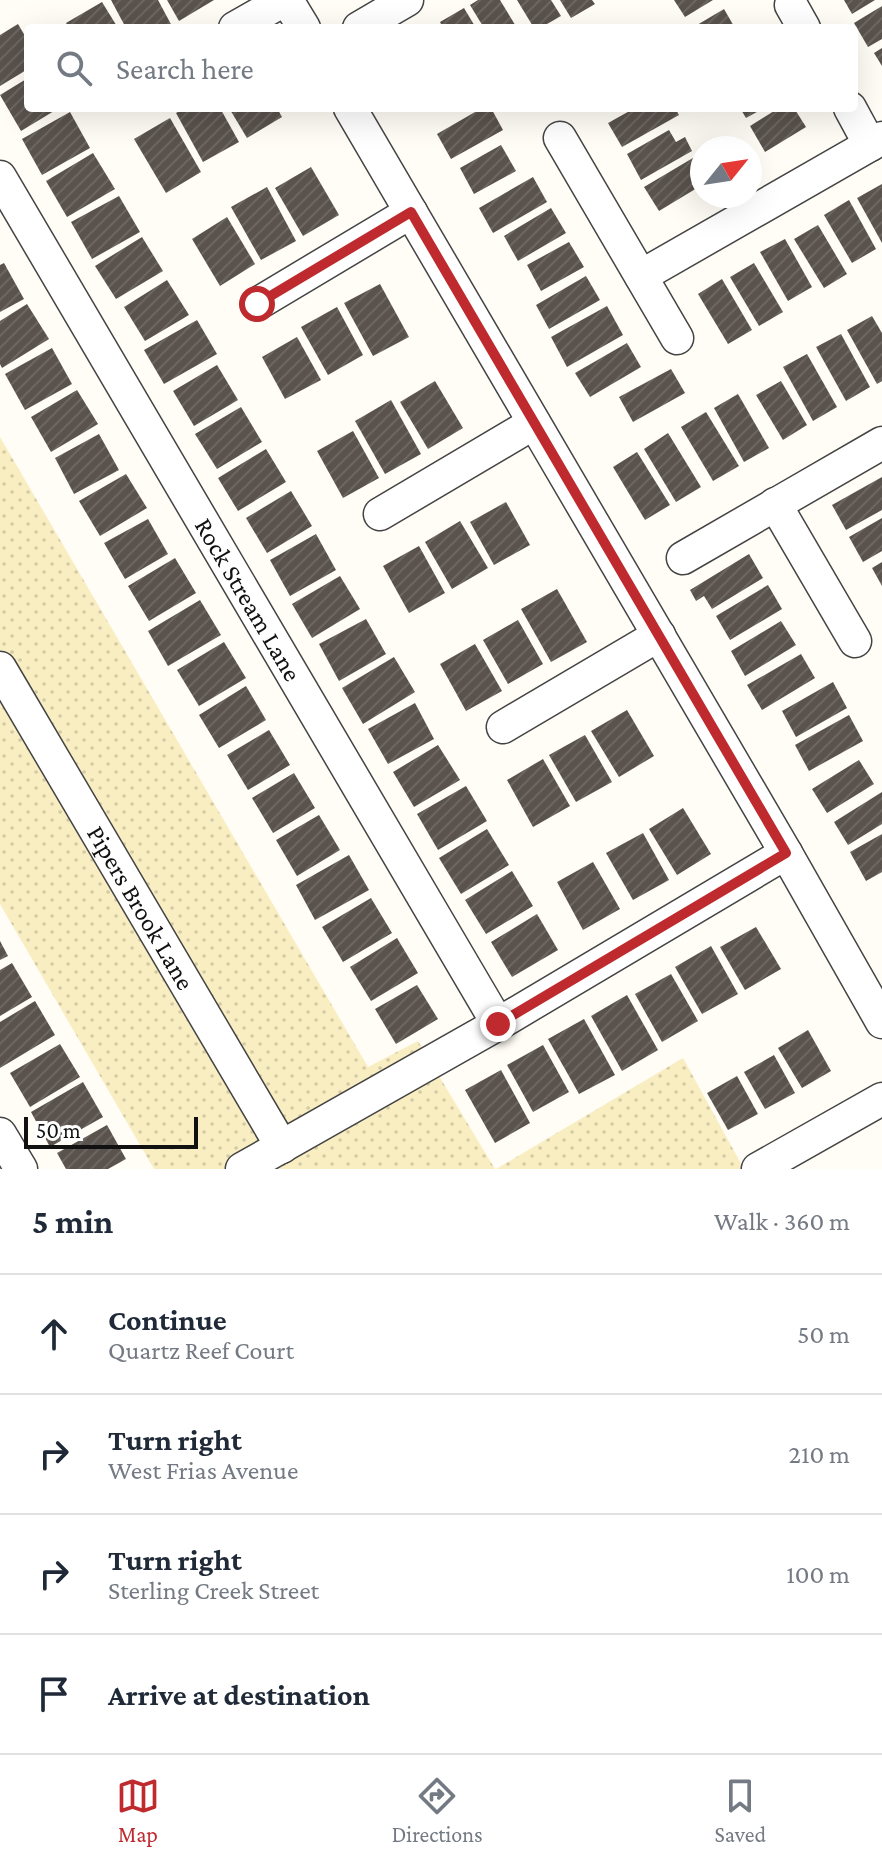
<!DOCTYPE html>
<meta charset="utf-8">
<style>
body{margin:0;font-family:"Crimson Pro",serif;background:#f2f2f3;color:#1f2937}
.compass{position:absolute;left:690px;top:136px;width:72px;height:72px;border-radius:50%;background:#fff;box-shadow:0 8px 32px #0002;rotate:60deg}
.scale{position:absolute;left:24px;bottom:20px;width:174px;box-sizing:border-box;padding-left:8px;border:4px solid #111;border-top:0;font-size:22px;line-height:28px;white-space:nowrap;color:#111;-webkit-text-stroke:6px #fff;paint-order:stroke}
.stop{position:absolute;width:24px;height:24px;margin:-18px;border:6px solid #bf2a2e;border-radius:50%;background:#fff}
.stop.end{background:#bf2a2e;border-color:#fff;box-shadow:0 2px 8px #0008}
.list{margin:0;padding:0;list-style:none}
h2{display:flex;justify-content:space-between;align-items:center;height:104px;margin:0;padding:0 32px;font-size:34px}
h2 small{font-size:26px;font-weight:400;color:#747a83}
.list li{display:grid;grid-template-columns:52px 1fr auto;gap:24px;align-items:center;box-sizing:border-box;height:120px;padding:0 32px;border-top:2px solid #e0e1e3}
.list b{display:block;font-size:30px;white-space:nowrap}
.list p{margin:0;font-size:26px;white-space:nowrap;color:#747a83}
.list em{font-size:26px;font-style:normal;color:#747a83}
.icon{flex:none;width:44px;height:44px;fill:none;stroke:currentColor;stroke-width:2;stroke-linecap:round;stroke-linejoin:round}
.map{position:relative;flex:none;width:882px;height:1169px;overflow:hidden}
.search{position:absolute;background:#fff;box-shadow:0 8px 32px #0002;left:24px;right:24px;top:24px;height:88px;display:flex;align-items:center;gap:20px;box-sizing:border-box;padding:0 28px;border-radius:8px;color:#747a83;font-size:30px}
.sheet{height:584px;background:#fff}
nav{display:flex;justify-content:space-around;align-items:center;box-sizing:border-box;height:112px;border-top:2px solid #e0e1e3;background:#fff;font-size:22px;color:#747a83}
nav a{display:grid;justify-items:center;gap:4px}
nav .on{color:#bf2a2e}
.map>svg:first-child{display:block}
</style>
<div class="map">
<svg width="882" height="1169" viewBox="0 0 882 1169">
<defs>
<pattern id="sand-dots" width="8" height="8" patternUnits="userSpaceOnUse" patternTransform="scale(2)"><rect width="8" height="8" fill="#f9eec2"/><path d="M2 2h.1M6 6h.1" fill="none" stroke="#d4cba6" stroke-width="1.8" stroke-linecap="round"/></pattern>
<pattern id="building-hatch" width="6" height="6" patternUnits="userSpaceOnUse" patternTransform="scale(2)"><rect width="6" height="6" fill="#59524d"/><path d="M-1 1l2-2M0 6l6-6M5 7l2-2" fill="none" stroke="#6c6662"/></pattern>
</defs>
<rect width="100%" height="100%" fill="#fffdf5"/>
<g fill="url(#sand-dots)">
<polygon points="0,437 368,1067 418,1041 495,1169 154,1169 0,904"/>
<polygon points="683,1058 744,1169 496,1169"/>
</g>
<g fill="url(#building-hatch)">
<polygon points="111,0 158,0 173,28 126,28"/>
<polygon points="167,0 214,0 179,21"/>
<polygon points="478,0 500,0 517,28 484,28 470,5"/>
<polygon points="517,0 551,0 561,16 540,28 534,28"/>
<polygon points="560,0 592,0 595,4 571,18"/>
<polygon points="674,0 713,0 685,17"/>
<polygon points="844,0 875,0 852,14"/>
<polygon points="102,2 118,28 69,28 66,23"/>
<polygon points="882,6 882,39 868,47 854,23"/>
<polygon points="464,8 476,28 443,28 440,22"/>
<polygon points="724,9 735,28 692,28"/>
<polygon points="18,24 28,41 28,69 0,86 0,35"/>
<polygon points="882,48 882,66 874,53"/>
<polygon points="28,78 28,108 59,108 21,131 0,95"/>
<polygon points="185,108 220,108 239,142 203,162 176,113"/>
<polygon points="229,108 277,108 282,117 247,138"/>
<polygon points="482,108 491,108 503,130 451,159 437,134"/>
<polygon points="635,108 675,108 679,115 622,147 608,123"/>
<polygon points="740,108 764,108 746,118"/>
<polygon points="779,108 794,108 806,127 765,152 750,126"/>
<polygon points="70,112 90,148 42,175 22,139"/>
<polygon points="170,118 201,172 166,193 134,139"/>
<polygon points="669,130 676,142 685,137 692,151 641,180 627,154"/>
<polygon points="501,145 516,171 474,194 460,168"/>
<polygon points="93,153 115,189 67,217 46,181"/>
<polygon points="698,155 702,162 702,185 659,211 644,187"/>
<polygon points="311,167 339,215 303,236 275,188"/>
<polygon points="533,177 547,202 493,233 479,208"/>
<polygon points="882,184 882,243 857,198"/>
<polygon points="267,187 296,241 261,260 231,207"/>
<polygon points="119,196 140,232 92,259 71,222"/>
<polygon points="849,200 876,249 852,263 824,215"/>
<polygon points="551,208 566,233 518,261 504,236"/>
<polygon points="227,217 255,264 220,286 192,239"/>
<polygon points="818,225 847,274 824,288 794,239"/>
<polygon points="142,237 163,271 116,299 95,266"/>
<polygon points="785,239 812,287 788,301 760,252"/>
<polygon points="569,242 584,267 541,291 527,265"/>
<polygon points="4,263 24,299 0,312 0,265"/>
<polygon points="754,263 783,312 759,326 730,277"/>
<polygon points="586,276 600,300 549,329 536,305"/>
<polygon points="722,279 752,330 728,344 698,294"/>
<polygon points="167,280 189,315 145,341 124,307"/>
<polygon points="380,284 409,337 373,356 344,303"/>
<polygon points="27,304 49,339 2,368 0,364 0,321"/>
<polygon points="607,306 623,335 567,367 551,337"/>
<polygon points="337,307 363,355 328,375 301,327"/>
<polygon points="872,316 882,333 882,381 877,384 847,330"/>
<polygon points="197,320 217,354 164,384 144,350"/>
<polygon points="841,334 870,387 846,401 816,347"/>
<polygon points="297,337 321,380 285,399 262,357"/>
<polygon points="627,343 641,367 590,397 575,373"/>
<polygon points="52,348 72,384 25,410 5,374"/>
<polygon points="807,354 837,407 813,421 783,367"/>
<polygon points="217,365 238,400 194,426 173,391"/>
<polygon points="671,369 685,393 633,422 619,397"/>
<polygon points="435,381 463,428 428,449 400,402"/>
<polygon points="781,381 807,425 783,440 756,395"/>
<polygon points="77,390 98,424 51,452 31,417"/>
<polygon points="738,394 769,448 744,462 714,408"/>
<polygon points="391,400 421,454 385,474 355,421"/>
<polygon points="241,407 262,442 217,469 195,434"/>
<polygon points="706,412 739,466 713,481 681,427"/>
<polygon points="353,431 379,478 343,498 317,451"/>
<polygon points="668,433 701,487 676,502 644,449"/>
<polygon points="99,434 119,470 74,494 55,458"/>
<polygon points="266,449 286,482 238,511 218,478"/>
<polygon points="637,452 670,505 645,520 613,467"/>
<polygon points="126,474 147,508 100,536 79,501"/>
<polygon points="882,477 882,510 846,530 832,505"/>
<polygon points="291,491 312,526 267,553 246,518"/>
<polygon points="506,502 530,545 494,565 470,522"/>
<polygon points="882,518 882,551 863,562 849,537"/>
<polygon points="148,519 168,554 125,579 104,543"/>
<polygon points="460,521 488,568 452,589 425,542"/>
<polygon points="316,534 336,570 290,596 270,560"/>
<polygon points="419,546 445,593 409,613 383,566"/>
<polygon points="749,554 763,578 712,609 704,596 696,601 690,590"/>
<polygon points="175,558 196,593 149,621 128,586"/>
<polygon points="882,562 882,586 872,568"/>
<polygon points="340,576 360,609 312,638 292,604"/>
<polygon points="768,585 782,609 730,640 716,616"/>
<polygon points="557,589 587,642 551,662 521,609"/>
<polygon points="200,600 221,635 168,666 148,631"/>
<polygon points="366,619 386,654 339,681 319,644"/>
<polygon points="518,620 543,664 508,684 483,640"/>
<polygon points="781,621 796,645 745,676 731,651"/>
<polygon points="224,642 246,678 199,706 177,670"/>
<polygon points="475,644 502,691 466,711 440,664"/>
<polygon points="801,654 815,678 762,710 747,685"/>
<polygon points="394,657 415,692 363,724 342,688"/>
<polygon points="833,682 847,708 796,737 782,711"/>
<polygon points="246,686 266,720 219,748 199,715"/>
<polygon points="415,703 434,739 388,764 368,729"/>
<polygon points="627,710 654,756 619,777 591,731"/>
<polygon points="849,715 863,741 809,771 795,745"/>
<polygon points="269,730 290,765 248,790 227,755"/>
<polygon points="585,735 612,782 576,802 549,755"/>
<polygon points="438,745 460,780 414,807 393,772"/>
<polygon points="543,759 570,806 533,827 507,780"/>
<polygon points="859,760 874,784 827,813 812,789"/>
<polygon points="294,773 315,808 273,833 252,798"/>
<polygon points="466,786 487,821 438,850 417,814"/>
<polygon points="882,792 882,824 848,845 834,822"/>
<polygon points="683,808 711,854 677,875 649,829"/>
<polygon points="319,815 340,850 297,876 276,840"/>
<polygon points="487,829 509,865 461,894 439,858"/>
<polygon points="643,833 669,880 633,900 606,853"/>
<polygon points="882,834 882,872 866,881 850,852"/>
<polygon points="349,855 369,890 315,920 296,885"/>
<polygon points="593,862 620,909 583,930 557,882"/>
<polygon points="512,871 533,906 486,934 465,900"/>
<polygon points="371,898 392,933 343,962 322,927"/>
<polygon points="537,914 558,950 512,977 491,942"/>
<polygon points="756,927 781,969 745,990 720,947"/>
<polygon points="397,938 418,973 371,1001 350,967"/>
<polygon points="0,941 8,956 0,960"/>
<polygon points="711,946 738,994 702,1014 675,967"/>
<polygon points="12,963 32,997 0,1016 0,970"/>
<polygon points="671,974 698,1021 662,1042 635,994"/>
<polygon points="417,985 438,1019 396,1044 375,1009"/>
<polygon points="627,995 658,1050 622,1071 591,1016"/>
<polygon points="35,1001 55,1035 0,1068 0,1022"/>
<polygon points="584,1019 615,1075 579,1094 548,1039"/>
<polygon points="808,1030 831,1071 802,1088 778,1048"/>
<polygon points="60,1044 80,1077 30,1107 10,1073"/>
<polygon points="543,1045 569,1092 533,1112 507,1065"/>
<polygon points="774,1055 795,1093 765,1109 744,1072"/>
<polygon points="501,1070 530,1123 495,1143 465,1090"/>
<polygon points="737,1076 758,1114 728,1130 707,1093"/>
<polygon points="83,1082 103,1117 50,1147 31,1112"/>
<polygon points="107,1125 126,1159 108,1169 66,1169 57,1153"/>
</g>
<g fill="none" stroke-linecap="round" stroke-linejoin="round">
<defs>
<g id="minor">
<polyline points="287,0 304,28"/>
<polyline points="791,5 804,28"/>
<polyline points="235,28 284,0"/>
<polyline points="359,28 407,0"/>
<polyline points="350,108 786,853 882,1022"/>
<polyline points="850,108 870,145"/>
<polyline points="560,138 677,338"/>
<path id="s1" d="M0,177l498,847"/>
<polyline points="641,276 882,138"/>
<polyline points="257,304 411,212"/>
<polyline points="775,504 855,641"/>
<polyline points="380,514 534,423"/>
<polyline points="683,558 882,443"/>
<path id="s2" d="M0,668l282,479"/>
<polyline points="503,727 659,635"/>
<polyline points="0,1134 21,1169"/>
<polyline points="242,1169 498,1024 786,853"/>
<polyline points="758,1169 882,1099"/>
</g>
</defs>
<use href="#minor" stroke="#444" stroke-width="35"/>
<use href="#minor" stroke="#fff" stroke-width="32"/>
</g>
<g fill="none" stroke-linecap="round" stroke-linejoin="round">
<polyline stroke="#bf2a2e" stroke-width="10" points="257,304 411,212 786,853 498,1024"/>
</g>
<g text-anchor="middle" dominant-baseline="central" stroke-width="8" stroke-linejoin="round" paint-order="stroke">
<g font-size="26" fill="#111" stroke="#fff">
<text stroke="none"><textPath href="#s1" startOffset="490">Rock Stream Lane</textPath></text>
<text stroke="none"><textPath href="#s2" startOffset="278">Pipers Brook Lane</textPath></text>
</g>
</g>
</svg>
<svg class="compass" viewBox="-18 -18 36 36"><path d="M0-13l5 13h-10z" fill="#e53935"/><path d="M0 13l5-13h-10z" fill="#747a83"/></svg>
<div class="scale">50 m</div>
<div class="stop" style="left:257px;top:304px"></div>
<div class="stop end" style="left:498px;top:1024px"></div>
<div class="search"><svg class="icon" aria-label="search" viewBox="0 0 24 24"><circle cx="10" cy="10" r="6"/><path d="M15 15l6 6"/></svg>Search here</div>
</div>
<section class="sheet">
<h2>5 min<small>Walk · 360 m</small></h2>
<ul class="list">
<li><svg class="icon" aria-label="ahead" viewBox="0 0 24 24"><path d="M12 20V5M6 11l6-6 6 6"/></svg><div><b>Continue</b><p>Quartz Reef Court</p></div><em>50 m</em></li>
<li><svg class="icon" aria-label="right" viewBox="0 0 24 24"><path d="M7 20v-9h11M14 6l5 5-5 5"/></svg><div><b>Turn right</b><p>West Frias Avenue</p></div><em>210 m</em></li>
<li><svg class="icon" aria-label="right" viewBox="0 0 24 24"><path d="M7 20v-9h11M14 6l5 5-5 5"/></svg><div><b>Turn right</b><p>Sterling Creek Street</p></div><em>100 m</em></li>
<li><svg class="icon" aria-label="arrive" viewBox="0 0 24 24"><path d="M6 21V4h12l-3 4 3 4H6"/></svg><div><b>Arrive at destination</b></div></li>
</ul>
</section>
<nav>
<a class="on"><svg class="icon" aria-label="map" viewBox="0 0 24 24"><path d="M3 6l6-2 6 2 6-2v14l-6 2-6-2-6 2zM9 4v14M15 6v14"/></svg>Map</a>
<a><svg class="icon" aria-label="directions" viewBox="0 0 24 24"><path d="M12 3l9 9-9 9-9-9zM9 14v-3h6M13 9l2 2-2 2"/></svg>Directions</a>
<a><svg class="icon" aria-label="saved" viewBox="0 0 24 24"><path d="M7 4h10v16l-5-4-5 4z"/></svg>Saved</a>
</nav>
